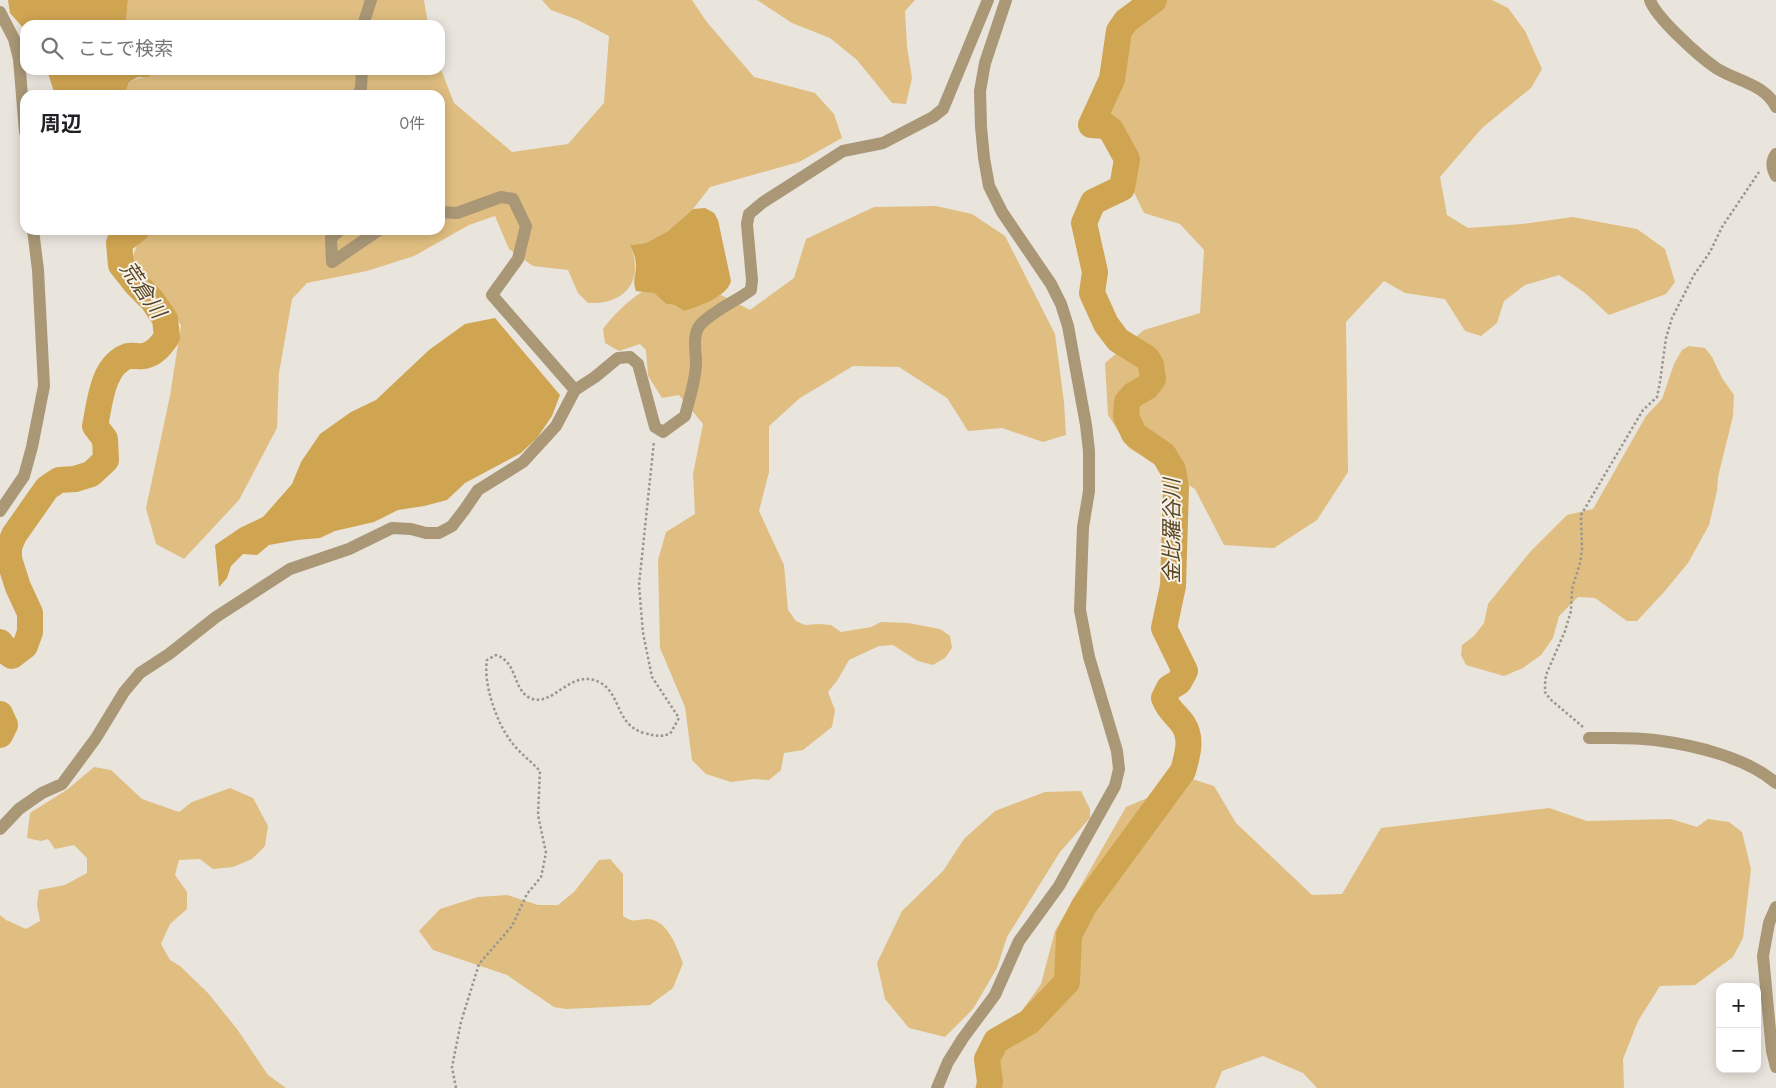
<!DOCTYPE html>
<html lang="ja">
<meta charset="utf-8">
<style>
body{margin:0;font-family:Jost,"Noto Sans JP",sans-serif;background:#f6f6f6;color:#202124}
.controls{position:absolute;right:15px;bottom:15px;display:grid;overflow:hidden;border-radius:10px;box-shadow:0 2px 12px #0003}
.controls button{width:45px;height:45px;display:grid;place-items:center;padding:0;border:0;border-bottom:1px solid #e0e0e0;background:#fff;color:#202124;font:25px sans-serif}
.list{margin:0;padding:0;list-style:none}
h2{display:flex;justify-content:space-between;align-items:center;height:65px;margin:0;padding:0 20px;font-size:21px}
h2 small{font-size:16px;font-weight:400;color:#757577}
.icon{flex:none;width:28px;height:28px;fill:none;stroke:currentColor;stroke-width:2;stroke-linecap:round;stroke-linejoin:round}
.map{position:relative;flex:none;width:1776px;height:1088px;overflow:hidden}
.search{position:absolute;background:#fff;box-shadow:0 2px 12px #0003;left:20px;top:20px;width:425px;height:55px;display:flex;align-items:center;gap:12px;box-sizing:border-box;padding:0 18px;border-radius:15px;color:#757577;font-size:19px}
.panel{position:absolute;background:#fff;box-shadow:0 2px 12px #0003;left:20px;top:90px;width:425px;height:145px;border-radius:15px}
.map>svg:first-child{display:block}
</style>
<div class="map">
<svg width="1776" height="1088" viewBox="0 0 1776 1088">
<rect width="100%" height="100%" fill="#e9e4dc"/>
<g fill="#e0be81">
<polygon points="128,0 424,0 428,25 128,25 126,21"/>
<path d="M542,0h150l14,21 48,56 61,16 19,21 8,24 -43,24 -89,25 -17,22 -25,22 -22,12 -16,2c15,36 -5,60 -42,58l-10,-10 -10,-23 -35,-4 -24,-17 -14,-33 -26,9 -55,31 -47,15 -60,12 -15,16 -13,74 -2,55 -38,72 -55,59 -28,-15 -10,-36 24,-112 11,-71 -49,-66 9,-25 11,-4h288v-135h-317l2,-2 4,-11c12,-6 17,-3 29,-12h282v-3l14,36 58,49 56,-8 36,-41 5,-67 -31,-16 -27,-10z"/>
<polygon points="757,0 915,0 905,11 907,47 912,78 906,104 892,103 857,60 830,38 792,23"/>
<polygon points="1161,0 1492,0 1508,8 1525,31 1542,69 1531,88 1482,128 1440,177 1447,215 1468,228 1522,224 1573,217 1637,229 1665,249 1675,282 1666,294 1609,315 1585,293 1559,275 1525,285 1504,301 1497,323 1481,336 1465,331 1445,299 1405,293 1384,281 1346,322 1348,472 1317,520 1274,548 1224,545 1195,489 1129,448 1108,415 1105,363 1144,330 1200,313 1204,250 1180,224 1144,213 1103,128 1129,33"/>
<path d="M936,206l36,8 33,22 50,98 9,68 2,33 -23,7 -41,-14 -34,3 -21,-33 -48,-31 -46,-1 -53,32 -31,28v46l-10,39 25,54 4,45 8,11 9,4 14,-1 12,1 10,7 30,-5 10,-5 27,1 32,6 10,7 2,12 -7,10 -12,7 -15,-4 -25,-16 -14,1 -30,14 -12,21 -9,11 7,18 -3,17 -29,23 -19,3 -3,17 -12,10 -15,-1 -23,3 -25,-8 -14,-14 -7,-53 -25,-59 -2,-88 8,-28 29,-18 -2,-40 10,-50 -24,-29 -17,3 -14,-22 -2,-26 -6,-6 -21,7 -14,-8 -2,-14c11,-15 25,-28 40,-38l11,2 12,11 8,1 10,6 37,-16 29,15 44,-32 12,-39 68,-32z"/>
<polygon points="1689,346 1705,348 1712,357 1722,378 1734,395 1733,416 1718,477 1717,491 1709,525 1688,563 1664,592 1637,621 1627,621 1595,598 1578,597 1559,616 1553,638 1541,655 1523,668 1504,676 1466,665 1461,655 1462,645 1474,636 1484,623 1488,604 1530,552 1567,515 1593,509 1646,416 1662,399 1674,364 1682,350"/>
<polygon points="94,767 111,770 142,799 179,812 192,802 230,788 253,798 268,826 265,846 252,859 233,867 213,869 200,859 179,860 175,875 187,892 187,909 170,924 161,944 170,960 180,966 208,993 237,1029 268,1075 286,1088 0,1088 0,915 6,920 26,929 40,921 37,904 39,890 65,885 87,873 87,858 74,845 55,849 48,839 41,841 27,838 30,813 68,789"/>
<polygon points="1192,779 1214,786 1236,823 1312,895 1342,894 1381,828 1549,808 1587,821 1671,819 1697,827 1708,819 1729,822 1742,832 1751,869 1743,938 1733,957 1695,985 1660,986 1638,1021 1623,1059 1624,1088 1317,1088 1303,1073 1263,1056 1222,1071 1215,1088 975,1088 999,1043 1041,984 1055,931 1126,807"/>
<polygon points="1081,791 1090,809 1090,818 1060,852 1007,937 997,968 973,1009 945,1037 909,1028 885,999 877,963 902,911 943,871 964,839 995,811 1045,792"/>
<path d="M610,859l13,15v42c11,7 11,4 23,3 22,0 30,27 37,44l-10,25 -23,17 -84,4 -12,-2 -47,-32 -74,-25 -14,-19 21,-22 38,-12 29,-2 31,10h20l16,-13 25,-32z"/>
</g>
<g fill="#d0a552">
<polygon points="8,0 128,0 126,21 128,25 25,25 25,30 10,13"/>
<polygon points="47,70 158,70 148,77 138,77 129,82 125,93 123,95 55,95"/>
<path d="M705,208l9,5 4,7 13,61c-4,16 -32,25 -47,30l-10,-6 -8,-1 -12,-11 -18,-2c-4,-10 0,-16 0,-25 0,-8 -3,-14 -6,-21l16,-2 22,-12 25,-22z"/>
<polygon points="495,318 560,395 552,416 537,438 521,453 465,483 447,500 424,506 398,510 374,522 335,531 320,538 297,540 269,545 257,555 243,554 231,566 227,578 219,587 215,545 240,528 263,517 292,484 301,462 320,434 351,412 376,400 429,350 465,324"/>
</g>
<g fill="none" stroke-linecap="round" stroke-linejoin="round">
<g stroke="#d0a552" stroke-width="26">
<path d="M0,642l8,11 4,3 13,-10 5,-14v-19l-12,-26 -9,-28v-12l5,-12 33,-47 12,-8 16,-1 16,-5 15,-14 -1,-21 -10,-13c5,-23 7,-61 33,-70 5,-1 11,1 16,0 11,-2 17,-11 23,-19l-2,-18 -13,-19 -16,-16 -15,-19 -2,-22 17,-13"/>
<polyline points="0,714 5,725 0,735"/>
<path d="M989,1088l1,-6 -3,-23 9,-18 33,-19 38,-40 2,-47 15,-29 99,-135c4,-15 10,-32 0,-47 -7,-10 -15,-14 -19,-26l5,-10 10,-6 6,-11 -21,-43 9,-42 3,-99 -3,-17 -9,-15 -30,-21 -8,-18 1,-14 6,-7 14,-8 6,-8 -2,-14 -4,-7 -29,-18 -12,-16 -14,-31 3,-21 -11,-49 9,-21 29,-14 5,-29 -16,-29 -5,-4 -15,-1 21,-46 7,-48 7,-10 28,-21"/>
</g>
<g stroke="#99958f" stroke-width="2.5" stroke-dasharray="2.5 2.5" stroke-linecap="butt">
<polyline points="1583,727 1550,699 1545,692 1545,684 1546,675 1565,631 1571,611 1572,589 1580,563 1582,550 1581,515 1637,420 1643,410 1657,397 1660,382 1666,338 1672,318 1694,275 1710,252 1722,227 1759,172"/>
<path d="M456,1088l-4,-21 9,-45 18,-58 33,-38 15,-32 14,-17 5,-24 -8,-38 2,-44c-9,-10 -22,-19 -30,-31 -14,-19 -27,-57 -23,-80l9,-5c22,7 16,34 34,43 23,11 41,-32 71,-15 20,12 15,42 43,50 12,3 15,4 26,1l9,-16 -27,-41 -9,-44 -4,-48 15,-144"/>
</g>
<g stroke="#a99776" stroke-width="12">
<path d="M1650,0c6,18 50,57 66,68 20,13 49,16 60,39"/>
<polyline points="0,12 14,39 19,59 25,132"/>
<polyline points="363,25 371,0"/>
<polyline points="358,95 361,88 362,70"/>
<path d="M1776,154c-5,7 -4,15 0,22"/>
<polyline points="440,212 457,213 501,197 513,199 526,226 518,259 492,295 575,390"/>
<polyline points="340,230 331,238 332,262 379,230"/>
<polyline points="0,511 24,476 32,447 44,386 38,270 33,230"/>
<path d="M1589,738c22,0 44,-1 66,2 38,5 91,17 121,43"/>
<path d="M0,829l19,-20 23,-16 20,-9 34,-46 28,-46 16,-19 29,-19 47,-37 74,-48 59,-20 43,-21 19,1 15,4h13l13,-7 13,-17 13,-19 45,-28 33,-36 19,-36 20,-13 23,-19 12,-1 8,7 17,63 8,5 22,-16c4,-17 11,-36 11,-53 0,-12 -4,-28 4,-38 14,-15 35,-23 51,-35l1,-10 -5,-56 2,-10 13,-11 81,-52 40,-8 50,-26 10,-8 45,-109"/>
<polyline points="1776,907 1769,923 1763,956 1772,1051 1776,1067"/>
<polyline points="937,1088 948,1062 963,1038 995,995 1019,941 1059,886 1115,786 1119,769 1117,751 1089,657 1080,610 1083,527 1089,491 1089,451 1086,425 1068,326 1061,304 1051,284 1002,212 989,186 984,158 981,127 980,91 985,63 1006,0"/>
</g>
</g>
<g text-anchor="middle" dominant-baseline="central" stroke-width="4" stroke-linejoin="round" paint-order="stroke">
<g font-size="21" font-style="italic" fill="#584522" stroke="#f7f2e9">
<text transform="translate(143 290) rotate(56)">荒倉川</text>
<text transform="translate(1172 531) rotate(-90)">金比羅谷川</text>
</g>
</g>
</svg>
<div class="controls">
<button>+</button>
<button>−</button>
</div>
<div class="search"><svg class="icon" aria-label="search" viewBox="0 0 24 24"><circle cx="10" cy="10" r="6"/><path d="M15 15l6 6"/></svg>ここで検索</div>
<section class="panel">
<h2>周辺<small>0件</small></h2>
<ul class="list">
</ul>
</section>
</div>
